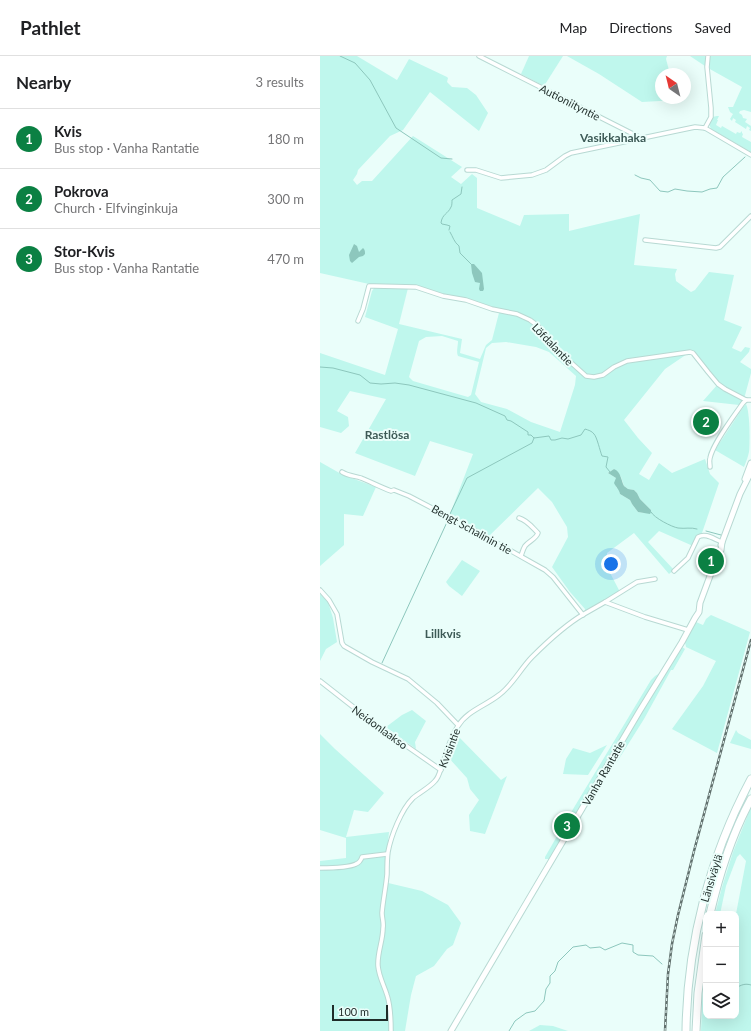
<!DOCTYPE html>
<meta charset="utf-8">
<style>
body{margin:0;font-family:Lato,sans-serif;background:#f6f6f6;color:#202124}
.controls{position:absolute;right:12px;bottom:12px;display:grid;overflow:hidden;border-radius:8px;box-shadow:0 4px 16px #0002}
.controls button{width:36px;height:36px;display:grid;place-items:center;padding:0;border:0;border-bottom:1px solid #e0e0e0;background:#fff;color:#202124;font:20px sans-serif}
.compass{position:absolute;left:335px;top:12px;width:36px;height:36px;border-radius:50%;background:#fff;box-shadow:0 4px 16px #0002;rotate:325deg}
.scale{position:absolute;left:12px;bottom:10px;width:56px;box-sizing:border-box;padding-left:4px;border:2px solid #1f2c29;border-top:0;font-size:11px;line-height:14px;white-space:nowrap;color:#1f2c29;-webkit-text-stroke:3px #eafefa;paint-order:stroke}
.you{position:absolute;left:291px;top:508px;width:14px;height:14px;margin:-10px;border:3px solid #fff;border-radius:50%;background:#1a73e8;box-shadow:0 0 0 6px #1a73e833}
.badge{display:grid;place-items:center;width:26px;height:26px;border-radius:50%;background:#0b8043;color:#fff;font-size:13px;font-weight:700}
.pin{position:absolute;translate:-50% -50%;border:2px solid #fff;box-shadow:0 1px 4px #0006}
.list{margin:0;padding:0;list-style:none}
h2{display:flex;justify-content:space-between;align-items:center;height:52px;margin:0;padding:0 16px;font-size:17px}
h2 small{font-size:13px;font-weight:400;color:#757577}
.list li{display:grid;grid-template-columns:26px 1fr auto;gap:12px;align-items:center;box-sizing:border-box;height:60px;padding:0 16px;border-top:1px solid #e0e0e0}
.list b{display:block;font-size:15px;white-space:nowrap}
.list p{margin:0;font-size:13px;white-space:nowrap;color:#757577}
.list em{font-size:13px;font-style:normal;color:#757577}
.icon{flex:none;width:22px;height:22px;fill:none;stroke:currentColor;stroke-width:2;stroke-linecap:round;stroke-linejoin:round}
.map{position:relative;flex:none;width:431px;height:975px;overflow:hidden}
header{display:flex;align-items:center;gap:24px;box-sizing:border-box;height:56px;padding:0 20px;background:#fff;border-bottom:1px solid #e0e0e0}
header strong{font-size:19px}
nav{display:flex;gap:22px;margin-inline-start:auto;font-size:14px}
main{display:flex}
aside{flex:1;background:#fff}
.map>svg:first-child{display:block}
</style>
<header>
<strong>Pathlet</strong>
<nav><a>Map</a><a>Directions</a><a>Saved</a></nav>
</header>
<main>
<aside>
<h2>Nearby<small>3 results</small></h2>
<ul class="list">
<li><span class="badge">1</span><div><b>Kvis</b><p>Bus stop · Vanha Rantatie</p></div><em>180 m</em></li>
<li><span class="badge">2</span><div><b>Pokrova</b><p>Church · Elfvinginkuja</p></div><em>300 m</em></li>
<li><span class="badge">3</span><div><b>Stor-Kvis</b><p>Bus stop · Vanha Rantatie</p></div><em>470 m</em></li>
</ul>
</aside>
<div class="map">
<svg width="431" height="975" viewBox="0 0 431 975">
<rect width="100%" height="100%" fill="#eafefa"/>
<g fill="#bff7ed" fill-rule="evenodd">
<path d="M0,0h37l40,24 12,-21 38,18 1,1 -1,4 5,5 15,1 9,7 12,18 -9,18 -49,-39 -27,38 -13,6 -32,34 -1,4 -4,6 4,5 5,-4h10l41,-45 49,31 -11,10 10,7 11,-10 5,4v30l43,18 4,-11 45,-1v17l71,-17 -6,51 43,4 -2,5 1,7 15,11 4,-2 14,-18 25,3 -10,45 18,7 -10,21 9,4 4,-5 5,1 -1,4 -9,10 11,7v4l-7,26 -5,6 -36,-4 15,-17 -28,-32 -25,17 -41,51 14,18 14,15 -13,21 10,6 10,-17 13,10 33,-14 5,15 9,9 -17,50 -5,3 -4,10 -34,-15 -11,11 26,28 -5,4 -35,-41 -27,20v14l13,25 -36,22 1,-5 -15,-17 -18,-25 16,-30 -1,-10 -15,-25 -14,-14 -49,48 -39,-22 23,-60 -43,-13 -15,35 -60,-23 31,-54 -36,-8 -13,20 11,6 1,9 -8,7 -21,-6v-74l65,22 13,-46 -33,-12 7,-26 3,-4 33,1 -9,36 63,15 -2,14 20,6 6,-14 6,-5 8,-31 -33,-10 -59,-13 -39,-2 -49,-11zM122,280l16,5c0,5 -2,11 0,15l21,6 -8,33 -3,2 -55,-16 -4,-4 10,-36 7,-4zM186,286l30,5 13,5 27,24 -1,9 -15,47 -29,-10 -24,-13 -26,-7 -6,-8 11,-46 6,-5zM294,413l7,8 3,9 4,3 6,1 3,3 3,6 11,11 -6,3 -7,-1 -6,-8 -2,-4 -10,-6 -1,-5 -3,-2v-9l-8,-5z"/>
<polygon points="209,0 243,0 224,30 201,18"/>
<polygon points="247,0 347,0 346,3 350,18 341,18 341,42 357,42 357,44 322,46 279,18"/>
<polygon points="370,0 431,0 431,56 424,54 420,55 419,57 422,59 423,62 427,63 425,66 431,70 431,75 429,74 430,72 427,70 426,73 415,66 416,64 413,62 412,65 410,63 413,58 410,56 408,51 413,51 422,31 388,12"/>
<polygon points="397,60 399,60 397,64 398,64 396,69 401,72 402,70 416,78 417,76 420,77 422,75 422,77 423,78 422,81 431,86 431,96 391,73 389,68 392,61"/>
<path d="M426,348c4,8 4,38 3,48 -1,5 -3,10 -5,15l-29,-17 29,-44z"/>
<polygon points="0,406 23,419 56,431 43,460 24,458 24,489 0,510"/>
<polygon points="142,504 160,515 142,540 129,530 126,526"/>
<polygon points="0,538 8,546 13,562 17,586 6,593 0,605"/>
<polygon points="391,559 430,576 397,697 352,673 383,630 396,605 366,591 365,586 375,567 376,566 383,569 386,563"/>
<polygon points="362,591 365,593 353,614 351,614 324,663 297,706 291,708 360,593"/>
<polygon points="340,617 259,755 248,768 244,775 241,773 331,624 335,620"/>
<polygon points="92,654 106,665 95,686 96,693 66,671 82,659"/>
<polygon points="416,674 418,677 431,684 431,693 410,687"/>
<polygon points="0,678 15,693 64,737 48,756 34,754 26,781 69,776 64,826 102,835 128,849 141,867 133,889 127,893 114,910 96,920 91,939 85,975 0,975 0,805 26,802 26,782 0,774"/>
<polygon points="136,678 181,724 187,720 165,778 150,775 149,759 159,744 150,733 147,722 128,701"/>
<polygon points="287,689 268,719 243,718 246,703 253,692 270,697"/>
<polygon points="431,751 431,975 381,975 383,926 386,907 386,960 416,960 416,858 426,805 420,798 417,801 406,830 400,858 395,858 402,831 413,796"/>
<polygon points="240,775 243,777 240,786 231,802 229,803 225,803 225,801"/>
<polygon points="220,969 233,970 248,975 209,975"/>
</g>
<g fill="#8dc7bd">
<path d="M34,188l3,2 2,6 4,-4c2,2 2,3 2,6l-2,2 -4,1 -7,6 -2,-2 -1,-6z"/>
<polygon points="151,208 154,208 162,217 164,233 163,235 160,235 159,233 160,227 155,226 152,217"/>
<path d="M294,413c7,3 7,11 10,17l4,3 6,1 3,3 3,6 11,11v2l-1,2 -12,-2 -6,-8 -2,-4 -10,-6c-1,-5 -4,-7 -6,-11l2,-5 -8,-5z"/>
</g>
<g fill="none" stroke-linecap="round" stroke-linejoin="round">
<g stroke="#8dc7bd" stroke-width="1">
<polyline points="20,0 35,7 50,24 76,72 121,102 132,103"/>
<polyline points="315,119 321,122 330,124 340,135 348,136 355,133 367,135 382,136 390,133 397,132 403,121 425,101"/>
<path d="M129,174l1,-4 -3,-1 -5,-1 -1,-1c1,-9 7,-9 10,-16 1,-1 1,-5 1,-7l9,-6 1,-7"/>
<path d="M130,176c3,5 4,10 9,14l1,7 11,11"/>
<path d="M0,311l13,1 27,7 10,8 11,1 14,-1 14,2 67,18 29,13 2,4 4,1 17,11v3h3l3,3 15,-2 2,4h4l7,-2 6,1 13,-4 4,-6c3,1 7,2 9,5 3,3 6,17 8,22l6,1 -2,10 4,5"/>
<path d="M331,456c3,6 21,15 27,16 7,1 13,-1 19,1"/>
<polyline points="130,458 147,422 212,387 214,382"/>
<polyline points="386,475 401,479"/>
<polyline points="62,607 128,464"/>
<path d="M416,932c5,-3 9,-5 15,-3"/>
<polyline points="189,975 195,965 206,957 215,955 224,945 226,933 230,927 230,920 235,915 238,906 253,891 266,889 270,892 280,891 285,894 302,887 313,889 313,896 318,899 333,900 342,908"/>
</g>
<defs>
<g id="minor">
<polyline points="159,0 321,82"/>
<polyline points="385,72 391,61 391,52 387,11 388,0"/>
<polyline points="147,114 156,114 181,122 212,119 226,114 245,100 251,97 375,71 385,72 431,99"/>
<polyline points="325,184 396,192 400,191 431,160"/>
<polyline points="38,265 43,253 49,230 54,230 96,231 123,240 146,244 172,253 197,258 210,264 218,270 237,294 266,320 274,321 283,319 294,311 307,305 370,296 373,297 388,316 398,328 405,333 426,344 431,344"/>
<path d="M390,411c0,-3 -1,-6 0,-9 3,-15 24,-42 33,-55l3,-3"/>
<path d="M22,416c6,4 13,4 19,6 10,4 19,9 30,13l3,-1 15,6 65,34 71,40 8,7 30,38"/>
<path d="M199,462c8,2 13,9 19,15 -2,6 -9,8 -13,13 -2,3 -3,7 -4,10"/>
<path d="M354,515l14,-13 10,-21c8,-5 17,3 24,5"/>
<polyline points="0,534 9,544 17,558 22,587 24,590 52,606 88,623 117,647 138,669"/>
<polyline points="285,546 317,526 335,523"/>
<polyline points="0,625 55,668 121,714"/>
<path d="M0,812c9,0 28,0 36,-4 3,-1 5,-4 6,-7l25,-3"/>
<path d="M71,975c0,-12 0,-24 -4,-36 -3,-10 -8,-18 -9,-29 -1,-13 5,-25 5,-38 1,-5 -1,-10 -1,-15 1,-13 4,-26 5,-39 0,-7 0,-15 1,-22 3,-16 13,-42 25,-54 7,-6 16,-10 22,-17 4,-4 5,-10 7,-16 5,-13 8,-28 16,-39 9,-15 27,-20 41,-31 13,-9 22,-27 33,-38 16,-16 33,-32 52,-43 7,-4 14,-8 21,-12l40,15 43,13"/>
</g>
<g id="secondary">
<polyline points="425,423 431,407"/>
<polyline points="401,489 420,438 431,416"/>
<polyline points="131,975 319,656 362,586 375,562 379,556 380,547 397,501 401,494 402,486"/>
</g>
<g id="motorway">
<path d="M390,858c9,-39 22,-80 41,-115"/>
<path d="M366,975c1,-88 24,-175 65,-252"/>
<polyline points="376,975 378,937 386,879"/>
</g>
</defs>
<use href="#minor" stroke="#b8d9d3" stroke-width="5.5"/>
<use href="#secondary" stroke="#b8d9d3" stroke-width="7"/>
<use href="#motorway" stroke="#b8d9d3" stroke-width="9"/>
<use href="#minor" stroke="#fff" stroke-width="3.5"/>
<use href="#secondary" stroke="#fff" stroke-width="5"/>
<use href="#motorway" stroke="#fff" stroke-width="7"/>
<defs>
<polyline id="rail" points="345,975 348,918 352,888 358,859 374,795 431,584"/>
</defs>
<use href="#rail" stroke="#61706d" stroke-width="2.5"/>
<use href="#rail" stroke="#eafefa" stroke-width="1" stroke-dasharray="3" stroke-linecap="butt"/>
</g>
<g text-anchor="middle" dominant-baseline="central" stroke-width="4" stroke-linejoin="round" paint-order="stroke">
<g font-size="11" fill="#1f2c29" stroke="#eafefa">
<text transform="translate(250 46) rotate(27)">Autioniityntie</text>
<text transform="translate(233 288) rotate(46)">Löfdalantie</text>
<text transform="translate(152 473) rotate(29)">Bengt Schalinin tie</text>
<text transform="translate(60 671) rotate(36)">Neidonlaakso</text>
<text transform="translate(129 692) rotate(-69)">Kvisintie</text>
<text transform="translate(283 717) rotate(-60)">Vanha Rantatie</text>
<text transform="translate(391 822) rotate(-73)">Länsiväylä</text>
</g>
<g font-size="12" font-weight="bold" fill="#3d5a56" stroke="#eafefa">
<text x="293" y="81">Vasikkahaka</text>
<text x="67" y="378">Rastlösa</text>
<text x="123" y="577">Lillkvis</text>
</g>
</g>
</svg>
<div class="controls">
<button>+</button>
<button>−</button>
<button><svg class="icon" aria-label="layers" viewBox="0 0 24 24"><path d="M12 4l9 5-9 5-9-5zM3 14l9 5 9-5"/></svg></button>
</div>
<svg class="compass" viewBox="-18 -18 36 36"><path d="M0-13l5 13h-10z" fill="#e53935"/><path d="M0 13l5-13h-10z" fill="#757577"/></svg>
<div class="scale">100 m</div>
<div class="you"></div>
<div class="pin badge" style="left:391px;top:505px">1</div>
<div class="pin badge" style="left:386px;top:366px">2</div>
<div class="pin badge" style="left:247px;top:770px">3</div>
</div>
</main>
